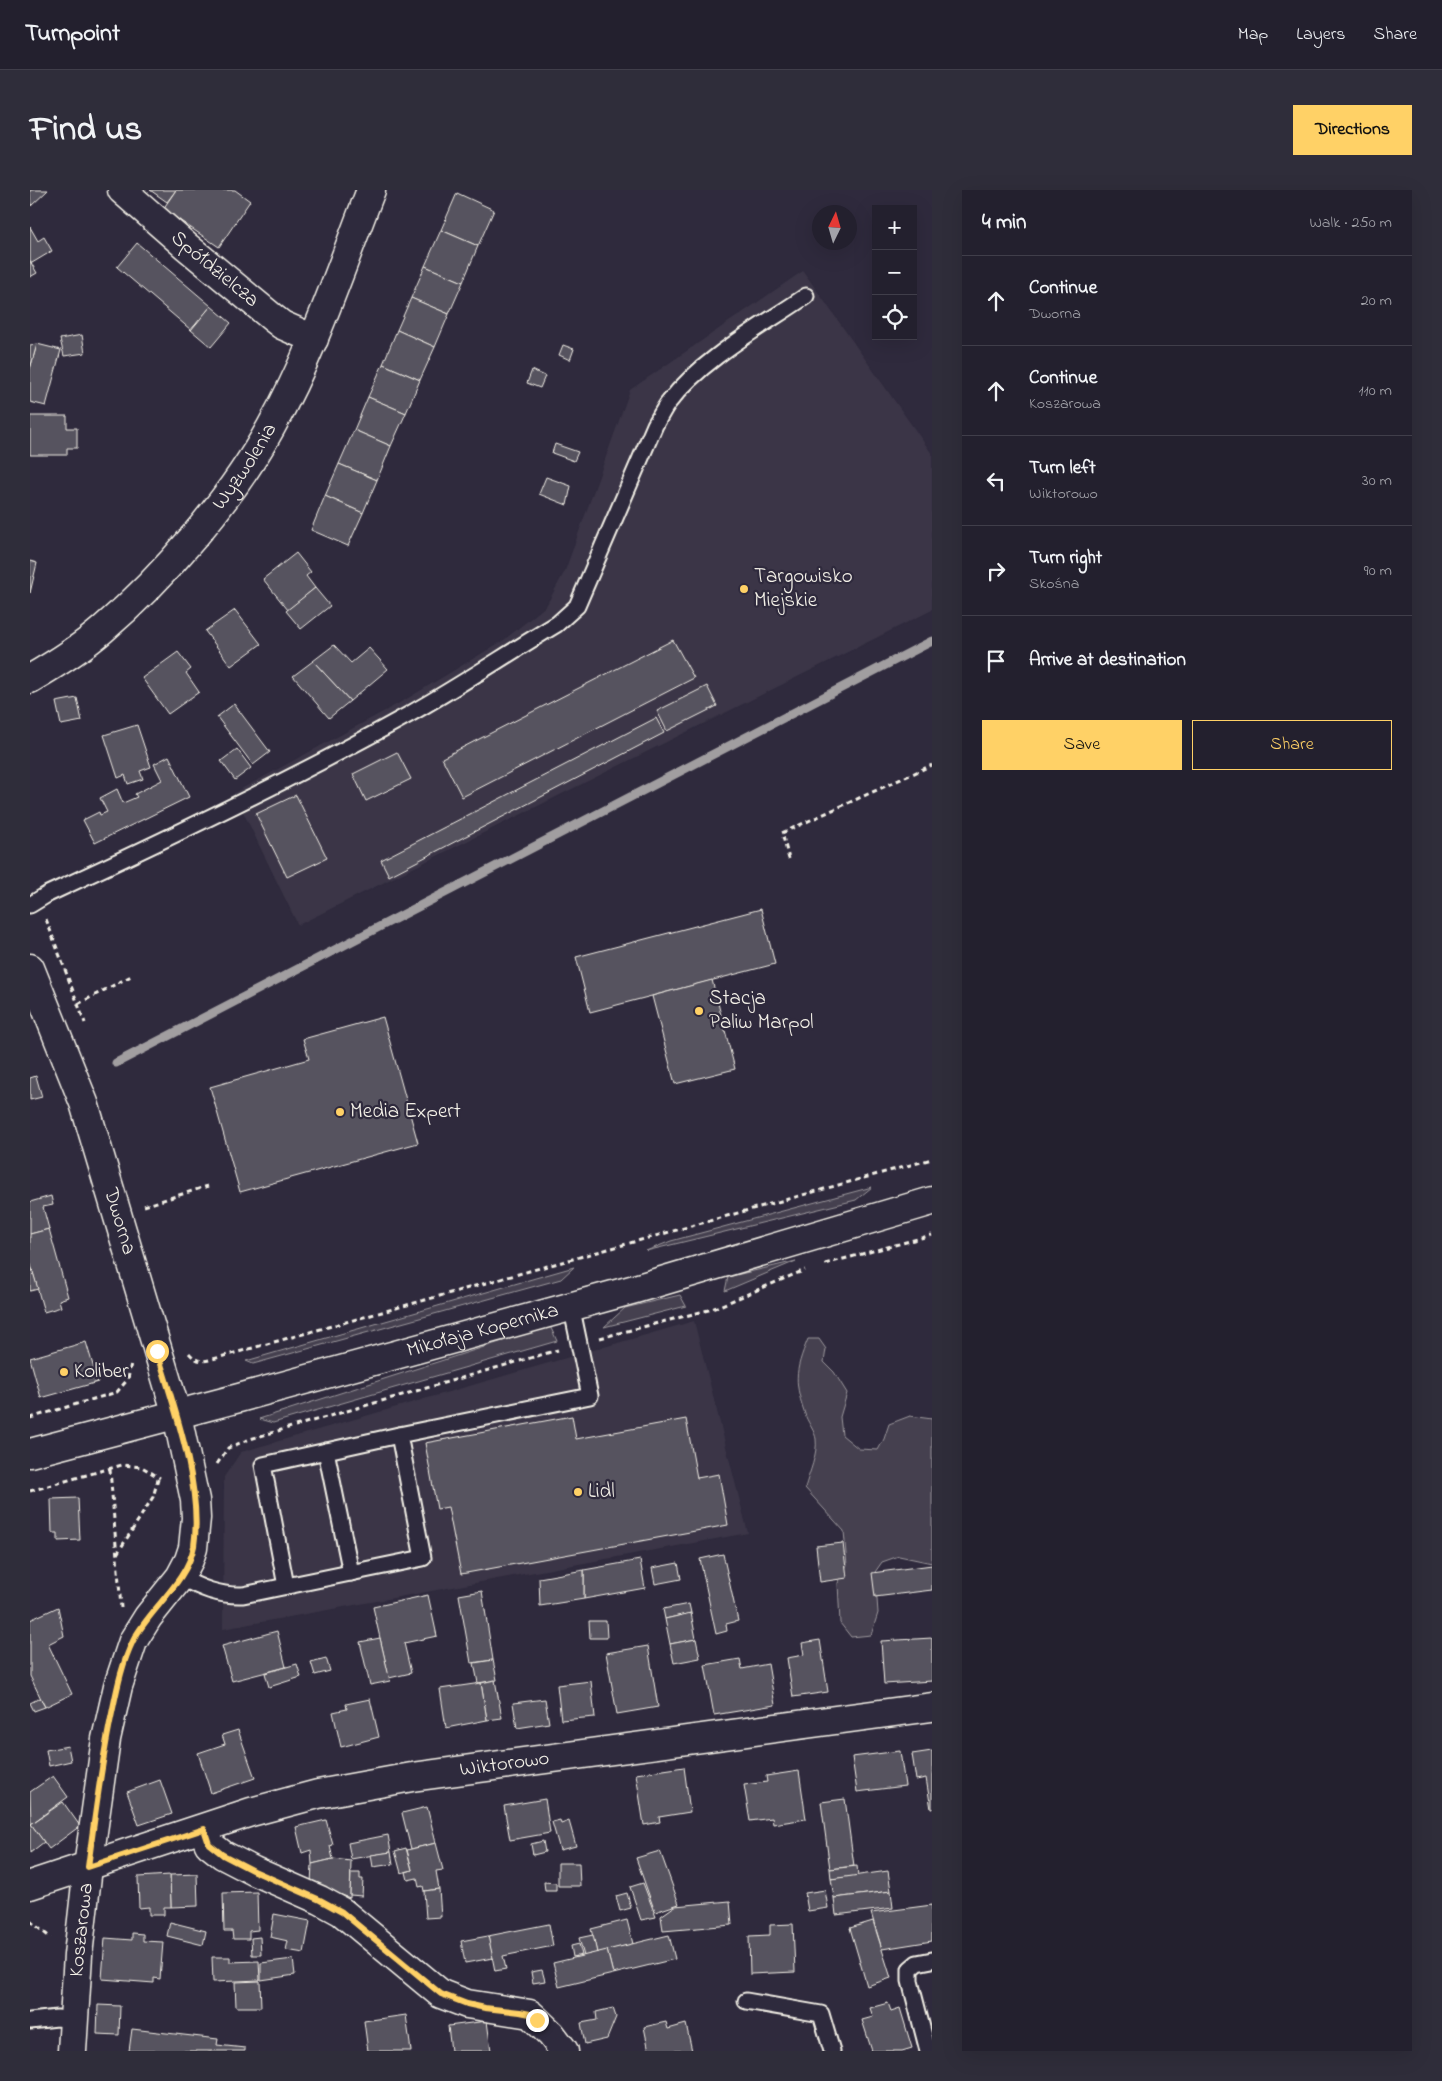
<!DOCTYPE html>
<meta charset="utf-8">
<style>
body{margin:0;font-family:"Indie Flower",sans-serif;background:#2f2d3a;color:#f1f3f6}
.controls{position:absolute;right:15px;top:15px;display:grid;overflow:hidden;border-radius:0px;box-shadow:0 5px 20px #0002}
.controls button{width:45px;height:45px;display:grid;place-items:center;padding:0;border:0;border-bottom:1px solid #403e4a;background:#23202e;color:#f1f3f6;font:25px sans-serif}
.compass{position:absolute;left:782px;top:15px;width:45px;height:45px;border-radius:50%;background:#23202e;box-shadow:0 5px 20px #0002;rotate:5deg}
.stop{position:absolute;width:15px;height:15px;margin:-11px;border:4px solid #ffd166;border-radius:50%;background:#fff}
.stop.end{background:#ffd166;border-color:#fff;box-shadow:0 1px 5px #0008}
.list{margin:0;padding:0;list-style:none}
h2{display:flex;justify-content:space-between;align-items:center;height:65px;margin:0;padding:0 20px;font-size:21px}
h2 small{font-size:16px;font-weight:400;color:#a3a3aa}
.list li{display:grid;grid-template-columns:32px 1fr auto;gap:15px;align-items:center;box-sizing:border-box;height:90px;padding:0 20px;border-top:1px solid #403e4a}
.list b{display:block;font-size:19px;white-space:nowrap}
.list p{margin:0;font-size:16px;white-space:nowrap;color:#a3a3aa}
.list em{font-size:16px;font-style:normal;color:#a3a3aa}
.actions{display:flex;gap:10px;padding:15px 20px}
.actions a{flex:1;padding:11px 0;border:1px solid #ffd166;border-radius:0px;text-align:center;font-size:18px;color:#ffd166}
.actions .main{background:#ffd166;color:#111}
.icon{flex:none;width:28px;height:28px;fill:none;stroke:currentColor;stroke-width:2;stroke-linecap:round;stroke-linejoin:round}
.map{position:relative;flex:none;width:902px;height:1861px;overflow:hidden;border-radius:0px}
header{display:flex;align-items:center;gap:30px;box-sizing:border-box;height:70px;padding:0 25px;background:#23202e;border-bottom:1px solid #403e4a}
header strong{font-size:24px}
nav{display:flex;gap:28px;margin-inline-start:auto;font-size:18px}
.intro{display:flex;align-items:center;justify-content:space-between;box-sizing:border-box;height:120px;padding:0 30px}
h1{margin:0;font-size:35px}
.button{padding:12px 22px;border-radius:0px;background:#ffd166;color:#111;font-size:18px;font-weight:700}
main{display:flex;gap:30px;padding:0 30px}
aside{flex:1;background:#23202e;border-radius:0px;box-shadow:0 5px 20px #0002}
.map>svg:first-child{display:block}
</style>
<header>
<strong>Turnpoint</strong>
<nav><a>Map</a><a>Layers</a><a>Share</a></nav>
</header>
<div class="intro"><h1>Find us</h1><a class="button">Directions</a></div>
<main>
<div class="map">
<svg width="902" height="1861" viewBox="0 0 902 1861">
<rect width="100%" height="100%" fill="#2f2a3d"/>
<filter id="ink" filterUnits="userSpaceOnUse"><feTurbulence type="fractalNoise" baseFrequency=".02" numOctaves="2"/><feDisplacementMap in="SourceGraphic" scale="10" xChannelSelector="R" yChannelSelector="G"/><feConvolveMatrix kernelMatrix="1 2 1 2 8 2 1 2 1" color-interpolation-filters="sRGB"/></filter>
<g filter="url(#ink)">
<g fill="#3b3647">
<polygon points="773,81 902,264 902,420 268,735 204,603 375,510 474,450 516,416 535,381 600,200"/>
<polygon points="664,1131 718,1343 193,1439 194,1287 211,1262"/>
</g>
<g fill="#454050" stroke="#9c989c">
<polygon points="842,997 826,1010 616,1061 641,1051"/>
<polygon points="766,1071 695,1101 698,1087"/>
<polygon points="544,1077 531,1089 223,1174 216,1171"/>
<polygon points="650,1105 656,1116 574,1137 595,1118"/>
<polygon points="520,1136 527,1151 243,1233 229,1229"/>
<path d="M778,1149h11l7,10 -2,13 10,10 13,21 -7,24 2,18 17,14 19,1 6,-11 5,-15 21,-8 22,3v144l-33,-7 -17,6 -7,10 3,41 -7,22 -20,2 -11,-14 -2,-40 9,-18 -3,-34 -39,-43c4,-15 13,-34 11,-49 -1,-7 -7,-15 -10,-22 -12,-35 -12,-44 2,-78z"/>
</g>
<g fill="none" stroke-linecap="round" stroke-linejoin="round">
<polyline stroke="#a19ea0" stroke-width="9" points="86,873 902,451"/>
</g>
<g fill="#56525f" stroke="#f4f1e8">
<polygon points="0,0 18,0 1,16"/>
<polygon points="120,0 146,0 137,12"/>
<polygon points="146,0 205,0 220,11 189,57 133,19"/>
<polygon points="427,3 464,20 448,56 411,40"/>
<polygon points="0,37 8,51 14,47 22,61 2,73 0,70"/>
<polygon points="411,40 448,56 433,92 395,76"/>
<polygon points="107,53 181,116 161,140 87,77"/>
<polygon points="0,71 7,83 0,87"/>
<polygon points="395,76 433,92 419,124 381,108"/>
<polygon points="381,108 419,124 405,157 367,140"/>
<polygon points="181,116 201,133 181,157 161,140"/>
<polygon points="367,140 405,157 390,190 353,174"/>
<polygon points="52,145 55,163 34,166 30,149"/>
<polygon points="7,154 31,160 16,216 0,212 0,179"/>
<polygon points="7,154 0,179 0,155"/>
<polygon points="533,155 544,159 540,170 529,165"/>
<polygon points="353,174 390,190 376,223 338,207"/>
<polygon points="502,180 515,186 510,198 497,193"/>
<polygon points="338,207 376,223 361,256 324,240"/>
<polygon points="0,226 37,226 37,238 47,238 47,258 37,258 37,265 0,265"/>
<polygon points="324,240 361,256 347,290 309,274"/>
<polygon points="525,254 548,262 544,271 522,263"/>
<polygon points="309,274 347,290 333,323 295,306"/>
<polygon points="516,287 541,296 537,315 509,304"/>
<polygon points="295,306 333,323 318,356 281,340"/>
<polygon points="266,363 281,382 276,386 285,398 258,420 233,389"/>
<polygon points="0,371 7,373 0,403"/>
<polygon points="285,398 300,416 271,439 256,421"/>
<polygon points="205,420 231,454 201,476 175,441"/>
<polygon points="643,450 664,488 432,607 412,568"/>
<polygon points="304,455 321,473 339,458 358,479 320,511 283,471"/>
<polygon points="148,462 161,479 156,483 169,502 138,524 112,488"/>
<polygon points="283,471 320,511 299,528 263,486"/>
<polygon points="677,496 687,516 637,541 627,521"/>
<polygon points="47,508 52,531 31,535 26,512"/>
<polygon points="204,514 240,562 223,575 187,527"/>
<polygon points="626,528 634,543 359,686 351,670"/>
<polygon points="107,535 121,577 110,581 113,589 98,594 95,585 88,588 74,545"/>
<polygon points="207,559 221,578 205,590 191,571"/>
<polygon points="367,562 381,589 336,611 323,584"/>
<polygon points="139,566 159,607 65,653 53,630 69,622 70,625 77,622 70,608 87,599 93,613 107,607 105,604 132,590 124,574"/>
<polygon points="266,605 297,668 257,687 226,624"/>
<polygon points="731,719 745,774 560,822 546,767"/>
<polygon points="682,790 705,879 645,894 622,806"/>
<polygon points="353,827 388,953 210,1002 180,897 279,869 273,849"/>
<polygon points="6,886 12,907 0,910 0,888"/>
<polygon points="21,1006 23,1015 13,1017 19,1039 0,1044 0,1012"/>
<polygon points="19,1039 38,1107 29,1110 31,1117 14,1122 0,1072 0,1044"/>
<polygon points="0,1072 8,1099 0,1101"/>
<polygon points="56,1152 68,1192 11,1208 0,1168"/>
<polygon points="542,1226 546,1249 656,1229 667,1288 689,1284 698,1335 431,1384 418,1317 407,1319 395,1253"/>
<polygon points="48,1308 50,1350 28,1351 28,1343 22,1343 21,1309"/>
<polygon points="813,1353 817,1388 790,1392 786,1356"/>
<polygon points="693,1364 708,1431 696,1434 697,1441 686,1444 670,1369"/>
<polygon points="610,1370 615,1398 554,1409 554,1380"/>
<polygon points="648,1373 651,1389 625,1394 622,1378"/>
<polygon points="902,1375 902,1400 845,1407 842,1383"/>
<polygon points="554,1380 554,1409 510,1416 509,1388"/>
<polygon points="452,1401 463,1470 441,1473 429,1405"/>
<polygon points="398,1405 407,1446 374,1453 381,1483 359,1488 343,1417"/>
<polygon points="659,1414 661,1423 635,1429 633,1419"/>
<polygon points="28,1417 34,1446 18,1454 42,1504 15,1517 0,1486 0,1430"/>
<polygon points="661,1423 666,1449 640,1454 635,1429"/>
<polygon points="559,1431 576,1431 577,1448 560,1448"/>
<polygon points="247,1441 256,1477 202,1491 192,1456"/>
<polygon points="350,1448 360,1491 340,1495 330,1452"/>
<polygon points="902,1448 902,1491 854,1494 851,1451"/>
<polygon points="666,1449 670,1468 644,1473 640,1454"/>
<polygon points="790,1450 798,1502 763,1507 757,1468 774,1465 772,1453"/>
<polygon points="618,1456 628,1517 587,1524 576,1463"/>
<polygon points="296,1468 300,1481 285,1485 281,1472"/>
<polygon points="710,1469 712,1479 738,1474 745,1515 684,1525 675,1475"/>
<polygon points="463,1470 467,1490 448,1493 444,1473"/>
<polygon points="267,1474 271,1487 239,1497 235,1483"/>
<polygon points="465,1490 472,1528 457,1530 451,1493"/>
<polygon points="561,1491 565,1527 531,1530 527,1495"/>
<polygon points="451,1493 457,1530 416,1538 410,1499"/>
<polygon points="10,1508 15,1517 4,1521 0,1513"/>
<polygon points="340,1509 349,1547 311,1557 303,1522 317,1519 316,1514"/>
<polygon points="515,1509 519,1533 487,1538 483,1513"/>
<polygon points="208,1540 225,1588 181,1603 168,1563 195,1554 192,1545"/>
<polygon points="38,1556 41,1571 19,1576 16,1560"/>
<polygon points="870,1561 875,1596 827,1602 822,1567"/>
<polygon points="902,1561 902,1619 901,1619 896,1588 886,1590 882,1564"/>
<polygon points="654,1577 660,1622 629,1627 630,1632 614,1635 606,1584"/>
<polygon points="769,1581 776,1629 743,1634 742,1628 720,1631 714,1595 737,1592 736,1586"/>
<polygon points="23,1586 38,1607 1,1634 0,1602"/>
<polygon points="130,1590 142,1624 109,1635 97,1602"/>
<polygon points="515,1609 520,1643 480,1650 474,1616"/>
<polygon points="815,1609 824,1676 800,1679 791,1612"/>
<polygon points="33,1612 50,1636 19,1659 1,1634"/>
<polygon points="397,1617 406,1653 381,1659 372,1623"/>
<polygon points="296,1630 303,1655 300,1656 303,1669 282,1674 281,1660 272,1663 266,1637"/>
<polygon points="530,1630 531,1634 539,1631 546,1656 530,1660 522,1632"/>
<polygon points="1,1634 14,1652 0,1663 0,1635"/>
<polygon points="358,1645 361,1662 321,1669 318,1653"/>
<polygon points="513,1651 515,1662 503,1665 501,1654"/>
<polygon points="406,1653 413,1680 406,1681 409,1699 394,1701 393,1696 389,1697 387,1688 378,1690 376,1682 382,1680 377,1660"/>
<polygon points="376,1658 382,1680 371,1683 365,1661"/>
<polygon points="630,1661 649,1714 625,1722 606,1668"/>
<polygon points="361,1662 363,1674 343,1677 341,1665"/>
<polygon points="303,1669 321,1671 320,1708 281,1694 282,1674"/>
<polygon points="528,1673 549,1673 550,1696 528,1696"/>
<polygon points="827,1676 828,1686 801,1689 800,1679"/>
<polygon points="858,1681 861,1701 804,1708 801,1689"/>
<polygon points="321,1683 330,1683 330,1689 333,1689 332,1706 320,1705"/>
<polygon points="167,1684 168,1716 141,1717 140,1685"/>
<polygon points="140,1685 141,1717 134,1717 134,1725 119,1725 119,1717 109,1718 108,1687"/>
<polygon points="514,1692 526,1693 526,1701 515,1701"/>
<polygon points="613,1693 626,1727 611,1730 600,1697"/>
<polygon points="409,1699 411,1727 396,1728 394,1701"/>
<polygon points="795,1700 798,1718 778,1721 775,1703"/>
<polygon points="861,1701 863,1718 806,1725 804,1708"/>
<polygon points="227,1702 228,1740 219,1741 219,1749 203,1749 202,1741 194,1741 193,1703"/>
<polygon points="597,1703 601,1718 590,1721 586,1706"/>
<polygon points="700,1711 702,1735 633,1741 631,1726 645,1716"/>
<polygon points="902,1715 902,1751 852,1759 841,1723"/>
<polygon points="244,1724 280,1731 274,1763 256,1760 258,1751 240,1747"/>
<polygon points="597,1730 603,1754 567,1763 561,1739"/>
<polygon points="843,1731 861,1788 837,1796 820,1738"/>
<polygon points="140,1732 176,1741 173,1755 137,1746"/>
<polygon points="519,1734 523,1756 473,1766 476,1779 465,1781 458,1746"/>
<polygon points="763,1734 765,1782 720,1784 719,1746 740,1745 740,1735"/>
<polygon points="102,1743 113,1744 113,1751 133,1752 130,1789 124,1788 124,1793 72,1789 75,1748 102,1750"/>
<polygon points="563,1745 567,1763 554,1766 549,1748"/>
<polygon points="639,1745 645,1769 583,1784 577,1760"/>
<polygon points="458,1746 463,1768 435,1773 431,1751"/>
<polygon points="230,1747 231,1765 222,1765 221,1748"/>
<polygon points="549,1754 552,1765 543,1767 541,1756"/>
<polygon points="577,1760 583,1784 529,1797 523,1773"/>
<polygon points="182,1767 200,1767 200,1772 229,1771 230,1790 183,1792"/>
<polygon points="263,1769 265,1785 231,1790 231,1773"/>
<polygon points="512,1780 515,1791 503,1793 501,1782"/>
<polygon points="230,1791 231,1817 206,1817 205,1792"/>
<polygon points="858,1813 861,1821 870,1818 882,1858 872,1861 842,1861 832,1830 843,1827 840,1818"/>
<polygon points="68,1815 90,1816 89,1845 67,1844"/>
<polygon points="583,1818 586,1827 577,1849 555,1854 551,1833 567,1830 566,1822"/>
<polygon points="376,1825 381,1861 338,1861 334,1831"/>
<polygon points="457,1831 461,1861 421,1861 418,1836"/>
<polygon points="636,1832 638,1839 656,1834 662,1861 619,1861 614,1837"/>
<polygon points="102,1839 188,1849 187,1855 215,1858 215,1861 99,1861"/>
</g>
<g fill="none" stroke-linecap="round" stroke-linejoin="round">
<defs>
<g id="lane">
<path d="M0,715l18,-11c122,-56 243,-114 360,-179 50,-28 99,-61 149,-91l20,-18 78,-181c5,-8 9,-17 14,-23 34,-44 92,-75 137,-106"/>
<polyline points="296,1261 321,1383"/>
<path d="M150,1387c20,11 39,19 63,18l180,-37 -24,-123 191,-39 -19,-91"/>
<polyline points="256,1396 233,1275 369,1245"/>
<polyline points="716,1811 791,1824 802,1861"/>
<polyline points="0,1831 27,1828 44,1830"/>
<polyline points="898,1861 880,1791 880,1779 887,1773 902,1770"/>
</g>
<g id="street">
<path id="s1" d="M92,0l64,56 87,72 9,7 32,14"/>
<path id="s2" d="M0,489c24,-14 50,-30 72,-49 62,-53 130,-132 169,-203 42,-75 69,-157 100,-237"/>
<path id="s3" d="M0,778l54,135 93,312 18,85 1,18 -3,30 -4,12 -9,17 -32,40 -15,24 -15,45 -12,53 -18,128 -10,88 -6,96"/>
<polyline points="173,1639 179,1654 193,1665 224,1681 290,1710 312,1722 411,1804 437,1814 500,1824 521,1844 534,1861"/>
<path id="s4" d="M0,1695l221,-73 67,-18 94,-17 520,-70"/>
</g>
<g id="secondary">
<path id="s5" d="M0,1263l209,-55 396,-109 297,-88"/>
</g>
</defs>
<use href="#lane" stroke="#f4f1e8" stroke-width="19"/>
<use href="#street" stroke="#f4f1e8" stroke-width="31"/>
<use href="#secondary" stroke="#f4f1e8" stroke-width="31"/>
<g stroke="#f4f1e8" stroke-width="3" stroke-dasharray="5 4" stroke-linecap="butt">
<polyline points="759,669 752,643 902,575"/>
<polyline points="16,729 55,833"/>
<polyline points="48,814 103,785"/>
<polyline points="114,1016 178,996"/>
<polyline points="795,1074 902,1045"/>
<polyline points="570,1148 682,1119 775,1080"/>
<path d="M159,1163c8,9 13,9 24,6l719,-200"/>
<polyline points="0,1228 87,1202 98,1189 101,1173"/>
<polyline points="187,1274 198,1258 220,1249 528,1160"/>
<polyline points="80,1279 91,1418"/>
<polyline points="0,1301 92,1275 112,1277 130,1288"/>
<polyline points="87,1364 123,1307 129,1286"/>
<polyline points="0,1731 21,1748"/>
</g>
<use href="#lane" stroke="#2f2a3d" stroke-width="15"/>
<use href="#street" stroke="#2f2a3d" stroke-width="28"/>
<use href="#secondary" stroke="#2f2a3d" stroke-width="28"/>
</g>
</g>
<g fill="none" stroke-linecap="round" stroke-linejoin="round" filter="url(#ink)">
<path stroke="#ffd166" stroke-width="6" d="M127,1161c17,56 46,137 37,195 -7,37 -45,63 -61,95 -11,22 -16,48 -21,72 -11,51 -17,103 -24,154l116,-38 5,15 14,11 31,16 66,29 22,12 99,82 26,10 18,4 35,4 10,2 7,6"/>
</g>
<g fill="#ffd166" stroke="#2f2a3d" stroke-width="2">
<circle cx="714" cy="399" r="5"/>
<circle cx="669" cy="821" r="5"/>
<circle cx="310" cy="922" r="5"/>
<circle cx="34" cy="1182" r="5"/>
<circle cx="548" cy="1302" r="5"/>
</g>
<g text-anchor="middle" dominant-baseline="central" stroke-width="4.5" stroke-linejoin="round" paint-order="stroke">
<g font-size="21" fill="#f4f1e8" stroke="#2f2a3d">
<text stroke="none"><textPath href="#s1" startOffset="122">Spółdzielcza</textPath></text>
<text stroke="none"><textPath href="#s2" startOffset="305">Wyzwolenia</textPath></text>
<text stroke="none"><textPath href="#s3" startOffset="269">Dworna</textPath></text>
<text stroke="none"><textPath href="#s5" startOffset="469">Mikołaja Kopernika</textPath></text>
<text stroke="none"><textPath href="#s4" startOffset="491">Wiktorowo</textPath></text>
<text transform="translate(52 1740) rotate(-84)">Koszarowa</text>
</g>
<g font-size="21" fill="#f4f1e8" stroke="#2f2a3d" text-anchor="start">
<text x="724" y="387">Targowisko<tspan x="724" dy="24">Miejskie</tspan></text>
<text x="679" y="809">Stacja<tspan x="679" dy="24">Paliw Marpol</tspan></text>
<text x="320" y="922">Media Expert</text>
<text x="44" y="1182">Koliber</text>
<text x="558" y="1302">Lidl</text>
</g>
</g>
</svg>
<div class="controls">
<button>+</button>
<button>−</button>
<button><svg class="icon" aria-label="locate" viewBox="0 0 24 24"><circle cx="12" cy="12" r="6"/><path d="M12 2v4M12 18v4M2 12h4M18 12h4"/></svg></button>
</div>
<svg class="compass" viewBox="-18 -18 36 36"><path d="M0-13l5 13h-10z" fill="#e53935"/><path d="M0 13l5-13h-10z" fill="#a3a3aa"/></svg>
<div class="stop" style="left:127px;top:1161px"></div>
<div class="stop end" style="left:507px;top:1830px"></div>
</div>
<aside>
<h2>4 min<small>Walk · 250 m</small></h2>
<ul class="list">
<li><svg class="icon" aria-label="ahead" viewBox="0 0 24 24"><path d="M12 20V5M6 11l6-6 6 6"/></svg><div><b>Continue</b><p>Dworna</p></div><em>20 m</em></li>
<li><svg class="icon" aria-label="ahead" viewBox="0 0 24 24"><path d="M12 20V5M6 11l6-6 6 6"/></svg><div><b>Continue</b><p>Koszarowa</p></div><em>110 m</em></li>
<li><svg class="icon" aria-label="left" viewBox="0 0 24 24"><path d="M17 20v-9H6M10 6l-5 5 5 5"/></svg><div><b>Turn left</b><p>Wiktorowo</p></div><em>30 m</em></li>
<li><svg class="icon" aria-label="right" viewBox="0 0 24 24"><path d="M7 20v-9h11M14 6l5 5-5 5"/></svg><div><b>Turn right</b><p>Skośna</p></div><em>90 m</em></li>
<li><svg class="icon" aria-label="arrive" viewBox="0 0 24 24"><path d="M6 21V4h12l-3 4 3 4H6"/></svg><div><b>Arrive at destination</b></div></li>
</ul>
<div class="actions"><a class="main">Save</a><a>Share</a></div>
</aside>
</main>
